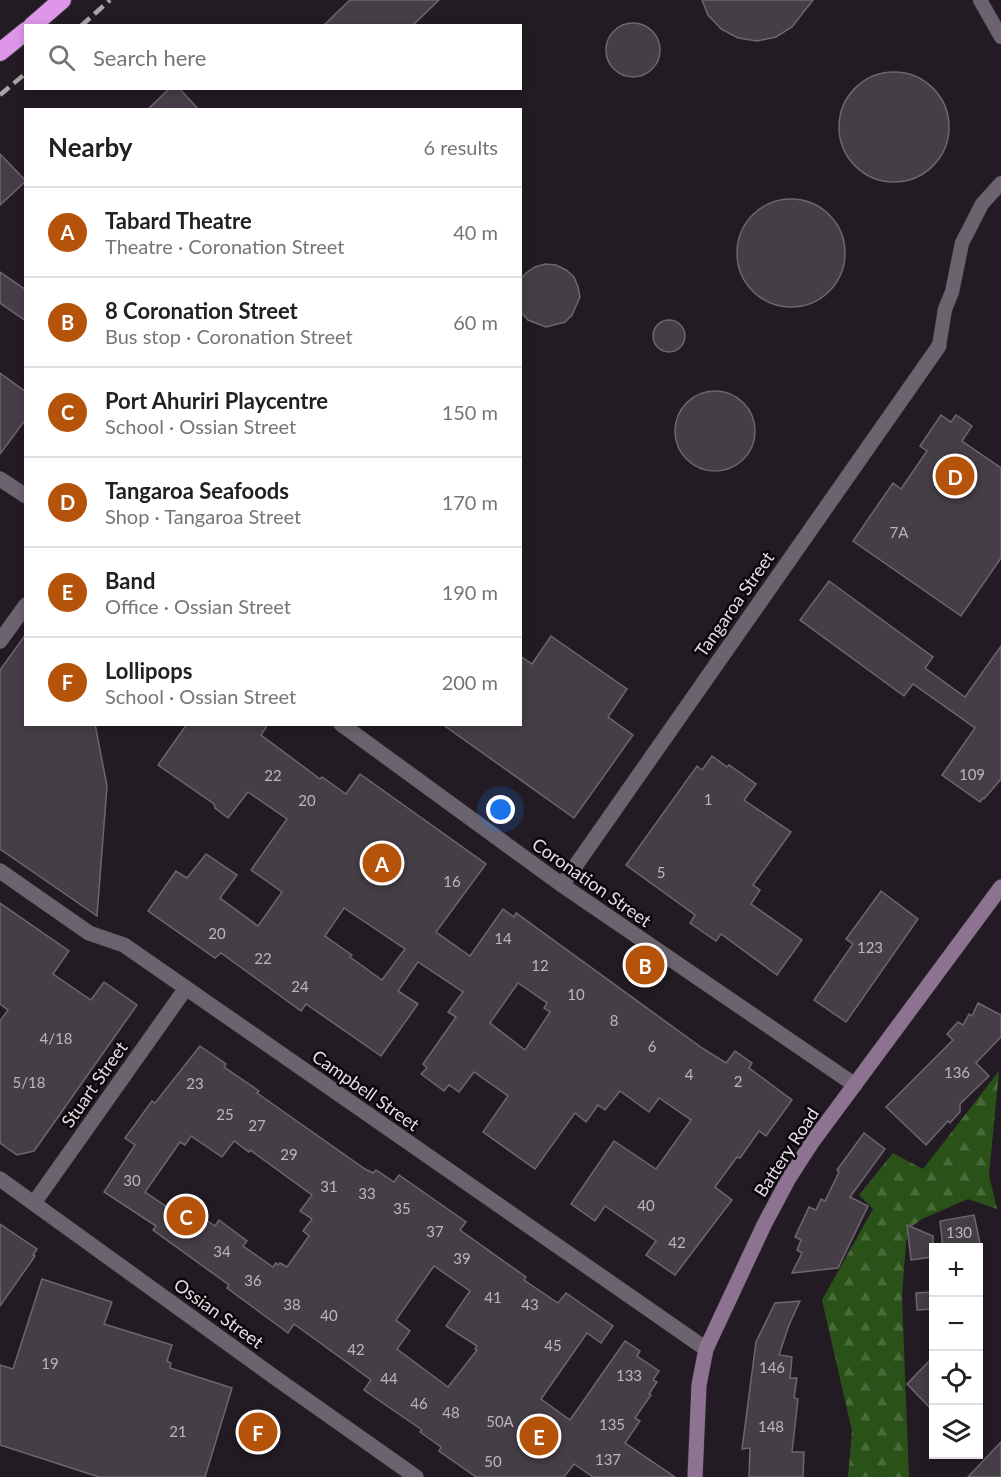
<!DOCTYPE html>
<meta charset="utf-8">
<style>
body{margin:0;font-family:Lato,sans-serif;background:#f6f6f6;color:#202124}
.controls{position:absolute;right:18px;bottom:18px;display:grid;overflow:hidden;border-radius:0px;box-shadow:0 3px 9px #0003}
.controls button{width:54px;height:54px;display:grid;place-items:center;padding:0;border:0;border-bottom:2px solid #e0e0e0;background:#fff;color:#202124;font:30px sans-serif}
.you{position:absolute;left:501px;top:810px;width:21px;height:21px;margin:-15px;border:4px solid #fff;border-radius:50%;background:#1a73e8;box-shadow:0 0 0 9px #1a73e833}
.badge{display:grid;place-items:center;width:39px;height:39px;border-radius:50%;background:#b45309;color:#fff;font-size:20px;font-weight:700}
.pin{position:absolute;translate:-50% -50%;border:3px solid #fff;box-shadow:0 2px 6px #0006}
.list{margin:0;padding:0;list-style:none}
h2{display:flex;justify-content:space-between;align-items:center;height:78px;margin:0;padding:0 24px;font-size:26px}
h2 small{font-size:20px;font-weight:400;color:#757577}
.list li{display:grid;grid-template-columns:39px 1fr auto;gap:18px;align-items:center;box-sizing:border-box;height:90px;padding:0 24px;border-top:2px solid #e0e0e0}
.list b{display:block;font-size:22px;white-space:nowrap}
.list p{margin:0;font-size:20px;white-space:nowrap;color:#757577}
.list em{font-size:20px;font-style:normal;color:#757577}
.icon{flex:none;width:33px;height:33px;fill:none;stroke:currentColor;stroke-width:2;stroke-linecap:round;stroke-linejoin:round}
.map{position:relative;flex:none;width:1001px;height:1477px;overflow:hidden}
.search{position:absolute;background:#fff;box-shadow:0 3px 9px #0003;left:24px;top:24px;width:498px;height:66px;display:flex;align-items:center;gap:15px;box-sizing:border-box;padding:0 21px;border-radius:0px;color:#757577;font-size:22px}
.panel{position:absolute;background:#fff;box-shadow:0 3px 9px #0003;left:24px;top:108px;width:498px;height:618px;border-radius:0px}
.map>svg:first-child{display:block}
</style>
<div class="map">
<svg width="1001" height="1477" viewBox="0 0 1001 1477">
<defs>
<pattern id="forest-firs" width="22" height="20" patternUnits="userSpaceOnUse" patternTransform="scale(1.5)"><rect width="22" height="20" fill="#2a5118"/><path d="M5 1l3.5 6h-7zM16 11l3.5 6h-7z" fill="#496a39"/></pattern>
</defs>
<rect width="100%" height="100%" fill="#221b23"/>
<polygon fill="url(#forest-firs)" points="999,1071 989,1175 997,1209 968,1199 922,1219 911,1227 906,1242 902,1297 909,1477 848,1477 852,1431 822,1300 873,1209 859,1195 893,1153 923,1169"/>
<g fill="#463e47" stroke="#6e666f" stroke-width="1.5" fill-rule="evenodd">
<polygon points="350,0 439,0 412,26 323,26"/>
<polygon points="702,0 813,0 792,27 776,37 757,41 738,38 721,29 708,15"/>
<circle cx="633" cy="50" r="27"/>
<circle cx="894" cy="127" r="55"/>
<polygon points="170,88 179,88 199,110 147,110"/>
<polygon points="0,154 26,181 0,205"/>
<circle cx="791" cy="253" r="54"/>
<polygon points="545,264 556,265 566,270 574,277 578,287 580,297 572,315 565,322 546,327 528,320 520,311 520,280 526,273 535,267"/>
<polygon points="0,272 26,290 26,321 0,303"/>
<circle cx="669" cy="336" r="16"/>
<polygon points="0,373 26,392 26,419 0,454"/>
<circle cx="715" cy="431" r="40"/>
<polygon points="941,415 951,422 956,415 972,426 962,441 1001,468 1001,558 961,616 853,541 893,483 901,489 927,451 920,446"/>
<polygon points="829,581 933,657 925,668 965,697 1001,646 1001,779 984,799 983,798 980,802 942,775 975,728 913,684 904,696 800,620"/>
<polygon points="26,634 26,724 95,724 107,786 97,916 0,849 0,670"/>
<polygon points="551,636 627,689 608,717 633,735 574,818 442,724 520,724 520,656 532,664"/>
<path d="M187,724h81l-7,11 59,44 2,-2 24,17 14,-20 126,90 -50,68 34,24 33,-47 11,8 2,-4 186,135 24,15 9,-12 17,12 -3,5 43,32 -26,36 -7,-5 -19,27 -3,-1 -22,30 17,13 -57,75 -29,-20 10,-14 -51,-35 -10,15 -24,-17 43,-63 42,28 35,-49 -32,-22 -10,14 -29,-21 -15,19 -7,-5 -12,17 -11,-9 -40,56 -52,-37 25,-36 -34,-24 -15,20 -10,-7 -5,6 -23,-17 6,-6 -4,-4 33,-47 -8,-5 15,-20 -45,-30 -20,29 20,13 -37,52 -75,-52 -5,7 -80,-58 -6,5 -67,-47 28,-40 11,7 19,-24 31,21 -17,23 38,28 24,-34 -31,-22 36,-51 -39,-27 -20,26 -13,-10 -1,-4 -56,-39zM344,908l61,41 -23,31 -32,-23 2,-2 -27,-19zM518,983l29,20 -3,5 6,4 -25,38 -35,-27z"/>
<polygon points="712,756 727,767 729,765 756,784 744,800 791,832 753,885 760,890 751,904 802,940 777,975 721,934 716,941 690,923 695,915 626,865 697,766 702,770"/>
<polygon points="881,891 918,919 846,1022 814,1000 853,944 846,939"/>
<polygon points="0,903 69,951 53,974 91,1000 104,982 137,1005 34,1151 17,1155 0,1143 0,1021 8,1010 0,1004"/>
<polygon points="978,1003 1001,1015 1001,1037 976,1063 989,1076 960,1104 960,1112 950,1123 948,1121 926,1145 886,1107 953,1040 947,1034 958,1022 963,1025 969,1014 972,1016"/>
<path d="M200,1046l26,18 -2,3 35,24 -2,2 108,76 8,4 3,-3 18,12 5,-7 67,47 -6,8 66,47 -2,3 34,23 8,-10 47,33 -12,17 -14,-10 -46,66 29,21 55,-79 15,10 -3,5 22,15 -6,9 4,2 -8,12 2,1 -16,23 5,3 -15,22 50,34h-82l-19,-13 -10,13h-88l-37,-26 2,-4 -21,-15 2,-2 -58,-40 7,-10 -77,-56 -6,9 -61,-45 2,-3 -76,-55 3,-4 -52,-34 31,-47 -10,-7 27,-37 3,2zM191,1136l31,21 12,-16 15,11 1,-2 62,45 -12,16 12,8 -9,12 6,5 -22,31 -7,-4 -2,2 -2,-2 -3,4 -30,-21 4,-5 -28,-21 -4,6 -33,-23 -6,10 -31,-21 35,-50 5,3zM434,1266l36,25 -24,35 31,20 -2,3 2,1 -29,37 -51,-38 13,-18 -14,-11z"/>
<polygon points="864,1133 885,1149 850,1197 868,1206 838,1268 792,1273 802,1253 797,1250 801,1240 795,1237 809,1207 816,1210 821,1199 825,1201 839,1172 837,1170"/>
<polygon points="974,1215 981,1248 943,1248 940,1221"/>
<polygon points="0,1224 37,1249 33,1255 35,1256 0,1306"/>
<polygon points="907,1225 933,1236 933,1257 911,1260"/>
<polygon points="42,1279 112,1302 104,1324 172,1345 167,1361 171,1363 170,1368 232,1388 205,1477 99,1477 0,1445 0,1365 13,1369"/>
<polygon points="933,1292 933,1309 917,1310 916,1293"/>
<polygon points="800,1301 789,1325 779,1355 792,1357 790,1378 797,1378 794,1398 798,1399 792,1452 804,1452 803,1477 749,1477 750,1448 742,1449 756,1342 775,1303"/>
<polygon points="933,1357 933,1411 907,1384"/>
<polygon points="1001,1442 1001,1477 968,1477"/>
</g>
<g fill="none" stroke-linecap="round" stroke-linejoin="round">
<defs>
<g id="lane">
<polyline points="980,0 1001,37"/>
<polyline points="939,346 945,309 952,292 962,243 982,204 1001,183"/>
</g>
<g id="street">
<polyline points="0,479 26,496"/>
<polyline points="0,641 26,605"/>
<polyline points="341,724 562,885 855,1085"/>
<polyline points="0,871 89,933 124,945 706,1349"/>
<polyline points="562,885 939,346"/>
<polyline points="0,1179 277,1379 416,1477"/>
<polyline points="34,1203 186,988"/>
</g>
<polyline id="secondary" points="695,1477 699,1385 706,1349 764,1225 789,1178 813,1141 1001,887"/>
<g id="highway">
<polyline points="32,26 62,0"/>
<polyline points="0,52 26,31"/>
</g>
</defs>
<use href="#lane" stroke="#3b363b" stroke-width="15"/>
<use href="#street" stroke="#3b363b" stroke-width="16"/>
<use href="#secondary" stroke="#3b363b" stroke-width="16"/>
<use href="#highway" stroke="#3b363b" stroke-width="20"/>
<use href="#lane" stroke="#6b636d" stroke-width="14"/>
<use href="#street" stroke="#6b636d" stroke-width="15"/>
<use href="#secondary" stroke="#8d7292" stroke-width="15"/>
<use href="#highway" stroke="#dd96e8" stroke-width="18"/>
<g stroke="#a9a3a9" stroke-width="4.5" stroke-dasharray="12 6" stroke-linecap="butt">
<polyline points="81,26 110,0"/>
<polyline points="0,95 26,73"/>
</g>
</g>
<g text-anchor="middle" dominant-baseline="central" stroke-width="5" stroke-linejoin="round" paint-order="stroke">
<g font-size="15" fill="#bcb6bc">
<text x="899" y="532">7A</text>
<text x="972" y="774">109</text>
<text x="273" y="775">22</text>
<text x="708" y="799">1</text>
<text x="307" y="800">20</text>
<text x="661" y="872">5</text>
<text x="452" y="881">16</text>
<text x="217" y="933">20</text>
<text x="503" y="938">14</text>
<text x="870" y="947">123</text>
<text x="263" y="958">22</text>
<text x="540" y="965">12</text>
<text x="300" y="986">24</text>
<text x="576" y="994">10</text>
<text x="614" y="1020">8</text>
<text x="56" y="1038">4/18</text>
<text x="652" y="1046">6</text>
<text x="957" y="1072">136</text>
<text x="689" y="1074">4</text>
<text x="738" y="1081">2</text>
<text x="29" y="1082">5/18</text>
<text x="195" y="1083">23</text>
<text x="225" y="1114">25</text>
<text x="257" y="1125">27</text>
<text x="289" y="1154">29</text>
<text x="132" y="1180">30</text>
<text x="329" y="1186">31</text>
<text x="367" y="1193">33</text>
<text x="646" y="1205">40</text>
<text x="402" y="1208">35</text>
<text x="435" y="1231">37</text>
<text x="959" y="1232">130</text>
<text x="677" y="1242">42</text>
<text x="222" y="1251">34</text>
<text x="462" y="1258">39</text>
<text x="253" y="1280">36</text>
<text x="493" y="1297">41</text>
<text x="292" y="1304">38</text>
<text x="530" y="1304">43</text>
<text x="329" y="1315">40</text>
<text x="553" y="1345">45</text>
<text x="356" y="1349">42</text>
<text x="50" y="1363">19</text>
<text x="772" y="1367">146</text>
<text x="629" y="1375">133</text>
<text x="389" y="1378">44</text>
<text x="419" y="1403">46</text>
<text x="451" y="1412">48</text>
<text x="500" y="1421">50A</text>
<text x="612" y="1424">135</text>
<text x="771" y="1426">148</text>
<text x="178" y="1431">21</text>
<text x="608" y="1459">137</text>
<text x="493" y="1461">50</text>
</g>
<g font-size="18" fill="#e3dee3" stroke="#0a070a">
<text transform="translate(734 604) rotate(-55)">Tangaroa Street</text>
<text transform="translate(592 882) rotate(35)">Coronation Street</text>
<text transform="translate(94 1084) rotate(-55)">Stuart Street</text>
<text transform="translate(366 1090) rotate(35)">Campbell Street</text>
<text transform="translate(786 1152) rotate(-57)">Battery Road</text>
<text transform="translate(219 1313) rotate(36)">Ossian Street</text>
</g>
</g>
</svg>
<div class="controls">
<button>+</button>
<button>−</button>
<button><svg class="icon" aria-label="locate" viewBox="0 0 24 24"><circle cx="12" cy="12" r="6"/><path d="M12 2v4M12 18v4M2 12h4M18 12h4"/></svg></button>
<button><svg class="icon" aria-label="layers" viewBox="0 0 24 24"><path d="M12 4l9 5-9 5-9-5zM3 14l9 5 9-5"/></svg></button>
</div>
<div class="you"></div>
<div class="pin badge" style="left:382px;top:863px">A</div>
<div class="pin badge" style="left:645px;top:965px">B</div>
<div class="pin badge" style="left:186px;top:1216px">C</div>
<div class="pin badge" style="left:955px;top:476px">D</div>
<div class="pin badge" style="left:539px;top:1436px">E</div>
<div class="pin badge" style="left:258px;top:1432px">F</div>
<div class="search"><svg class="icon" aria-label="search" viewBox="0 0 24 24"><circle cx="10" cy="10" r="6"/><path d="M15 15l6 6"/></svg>Search here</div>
<section class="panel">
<h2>Nearby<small>6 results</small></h2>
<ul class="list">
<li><span class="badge">A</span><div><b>Tabard Theatre</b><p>Theatre · Coronation Street</p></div><em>40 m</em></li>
<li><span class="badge">B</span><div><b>8 Coronation Street</b><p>Bus stop · Coronation Street</p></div><em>60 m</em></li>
<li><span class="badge">C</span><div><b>Port Ahuriri Playcentre</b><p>School · Ossian Street</p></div><em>150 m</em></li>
<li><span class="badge">D</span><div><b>Tangaroa Seafoods</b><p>Shop · Tangaroa Street</p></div><em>170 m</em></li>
<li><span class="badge">E</span><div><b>Band</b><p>Office · Ossian Street</p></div><em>190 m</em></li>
<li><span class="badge">F</span><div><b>Lollipops</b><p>School · Ossian Street</p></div><em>200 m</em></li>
</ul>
</section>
</div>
